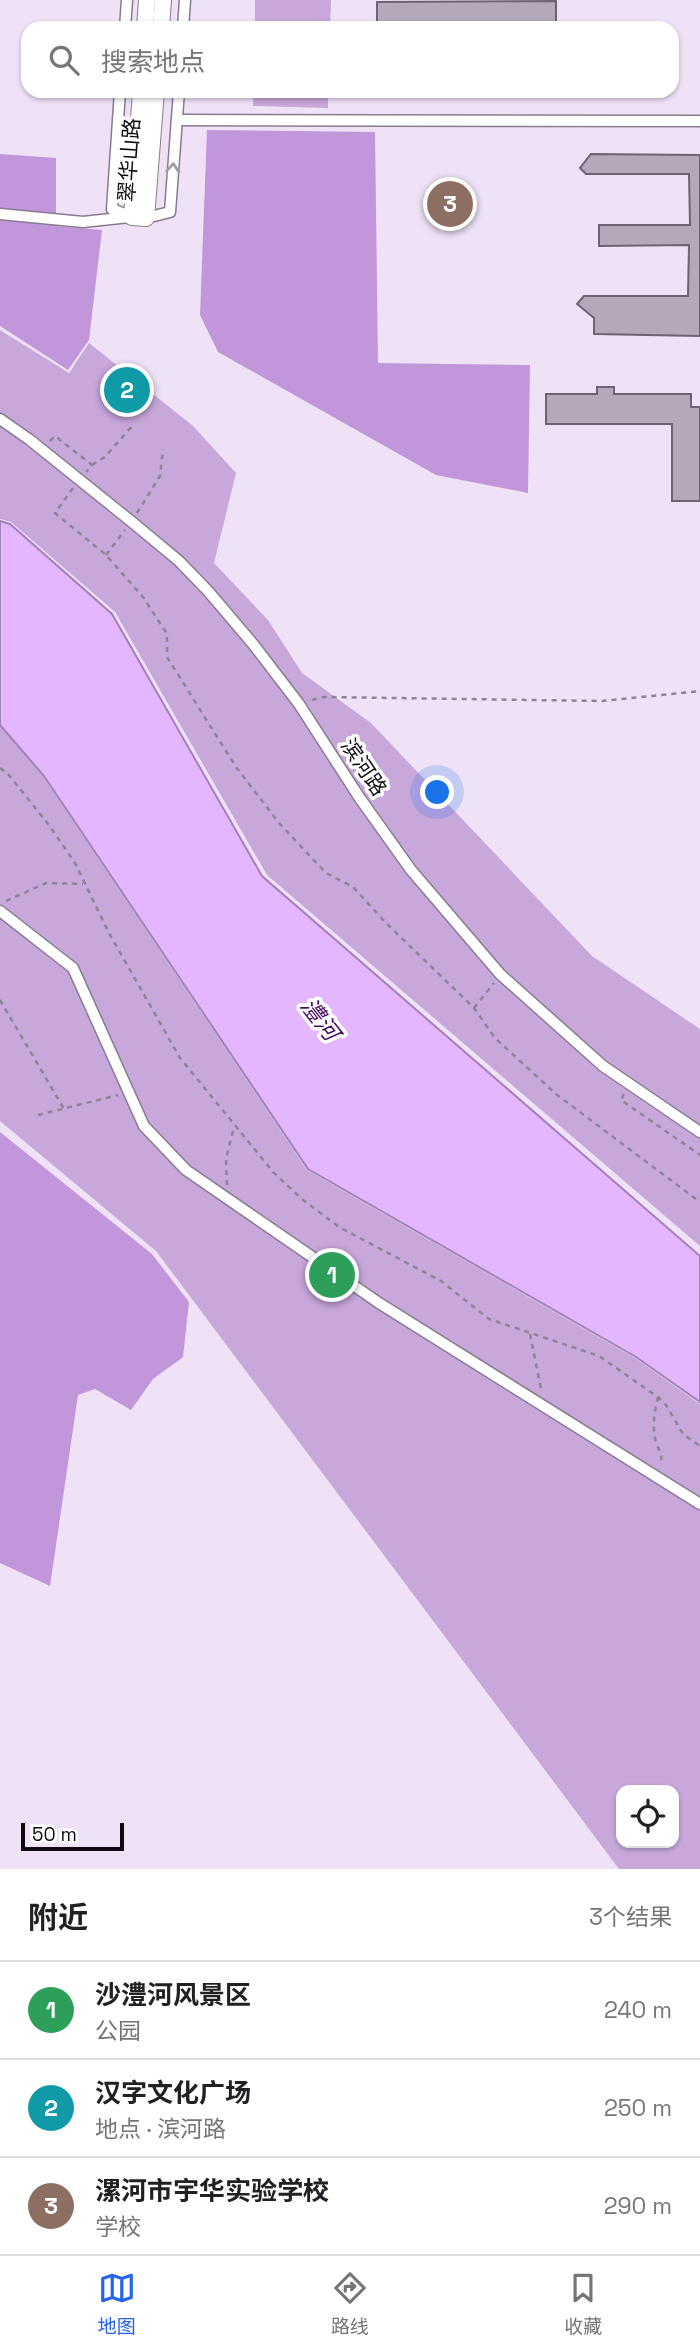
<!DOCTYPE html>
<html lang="zh">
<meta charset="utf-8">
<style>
body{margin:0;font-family:"Space Grotesk","Noto Sans SC",sans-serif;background:#f6f6f6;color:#202124}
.controls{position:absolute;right:21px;bottom:21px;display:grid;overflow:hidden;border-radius:14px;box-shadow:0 2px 5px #0004}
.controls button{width:63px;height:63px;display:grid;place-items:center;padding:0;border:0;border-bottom:2px solid #e0e0e0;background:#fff;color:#202124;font:35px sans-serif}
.scale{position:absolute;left:21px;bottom:18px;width:103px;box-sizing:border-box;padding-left:7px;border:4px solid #0e0a11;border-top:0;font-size:19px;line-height:24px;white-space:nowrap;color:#0e0a11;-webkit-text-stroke:5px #fff;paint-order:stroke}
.you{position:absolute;left:438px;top:793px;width:24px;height:24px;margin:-18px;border:5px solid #fff;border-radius:50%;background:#1a73e8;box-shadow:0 0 0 10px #1a73e833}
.badge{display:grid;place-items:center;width:46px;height:46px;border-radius:50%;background:#2563eb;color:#fff;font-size:23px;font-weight:700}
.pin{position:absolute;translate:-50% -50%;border:4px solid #fff;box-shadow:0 2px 7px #0006}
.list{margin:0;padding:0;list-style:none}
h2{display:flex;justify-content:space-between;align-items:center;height:91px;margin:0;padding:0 28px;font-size:30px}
h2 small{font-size:23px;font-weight:400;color:#757577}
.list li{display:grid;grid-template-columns:46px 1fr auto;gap:21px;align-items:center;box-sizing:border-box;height:98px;padding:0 28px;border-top:2px solid #e0e0e0}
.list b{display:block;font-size:26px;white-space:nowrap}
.list p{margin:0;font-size:23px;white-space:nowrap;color:#757577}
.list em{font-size:23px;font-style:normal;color:#757577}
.icon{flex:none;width:38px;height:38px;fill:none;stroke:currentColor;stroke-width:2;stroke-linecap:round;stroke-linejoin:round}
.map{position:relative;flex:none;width:700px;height:1869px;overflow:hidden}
.search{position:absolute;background:#fff;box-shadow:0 2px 5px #0004;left:21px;right:21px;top:21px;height:77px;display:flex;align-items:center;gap:18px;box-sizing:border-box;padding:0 24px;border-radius:21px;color:#757577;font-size:26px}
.sheet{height:385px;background:#fff}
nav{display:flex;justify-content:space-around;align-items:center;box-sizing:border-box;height:98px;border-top:2px solid #e0e0e0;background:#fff;font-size:19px;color:#757577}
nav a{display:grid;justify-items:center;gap:4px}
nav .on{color:#2563eb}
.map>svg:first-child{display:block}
</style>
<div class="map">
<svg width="700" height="1869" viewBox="0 0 700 1869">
<rect width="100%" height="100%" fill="#efe2f7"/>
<g fill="#c8a7db" fill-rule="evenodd">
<polygon points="255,0 331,0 330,28 255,28"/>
<polygon points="253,91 328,91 328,108 253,106"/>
<polygon points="0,330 69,373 89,343 193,426 236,473 214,563 268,620 302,673 371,723 592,956 700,1029 700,1246 267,875 115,612 11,522 0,519"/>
<path d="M0,726l43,50 264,394 328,188 65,46v465h-81l-463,-618 -156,-130zM621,1790h53v53h-53z"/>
</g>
<g fill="#c296db">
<polygon points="207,130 375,132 378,363 530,365 528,493 436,475 218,352 200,315"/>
<polygon points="0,154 56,158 56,226 102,230 89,340 68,370 0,326"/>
<polygon points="0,1132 152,1254 189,1302 183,1357 153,1379 131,1410 95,1389 78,1395 50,1586 0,1563"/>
</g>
<polygon fill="#e3b6fd" stroke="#a382b6" stroke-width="2" points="0,521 10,524 112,614 262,876 700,1256 700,1402 636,1357 308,1169 44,776 0,725"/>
<g fill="#b4a8bb" stroke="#6e6375" stroke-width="2">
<polygon points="556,1 556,28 377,28 377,2"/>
<polygon points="591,154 700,155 700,336 594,334 594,318 577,304 584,296 688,296 689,245 599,246 599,225 690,225 689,174 586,174 580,168"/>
<polygon points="597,387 614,387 614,394 691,394 691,407 700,407 700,501 672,501 672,424 546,424 546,394 597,394"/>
</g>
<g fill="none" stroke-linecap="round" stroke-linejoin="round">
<defs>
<g id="street">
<polyline points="125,28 127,0"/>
<polyline points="183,28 185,0"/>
<polyline points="120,91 112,209 132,217"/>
<polyline points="177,120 700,121"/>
<polyline points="0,214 83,222 129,217"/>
<polyline points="146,218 170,212 179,91"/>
<polyline points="0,419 30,440 132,522 179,561 208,591 253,644 299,704 359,797 411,870 500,974 603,1066 700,1132"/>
<polyline points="0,911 73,968 144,1126 186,1170 379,1303 700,1504"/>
</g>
<g id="secondary">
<polyline points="145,28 147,0"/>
<polyline points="161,28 163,0"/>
<polyline points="141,91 132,217 146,218 156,91"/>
</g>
</defs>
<use href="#street" stroke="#887d8f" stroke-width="13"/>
<use href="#secondary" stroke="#887d8f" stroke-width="18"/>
<g stroke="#8e8594" stroke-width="2.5" stroke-dasharray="5 5" stroke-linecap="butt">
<polyline points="50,441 55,436 92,465 86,472"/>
<polyline points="92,465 105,457 133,425"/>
<polyline points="73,488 55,513 106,555 143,597 167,634 167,657 236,767 279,823 326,873 353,887 386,923 474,1008 495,1038 557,1095 700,1202"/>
<polyline points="137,513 160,476 163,449"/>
<polyline points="106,555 125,530"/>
<polyline points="312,700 324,697 602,701 700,691"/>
<polyline points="0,768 8,774 49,825 75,863 109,933 180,1058 274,1173 302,1199 339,1227 441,1281 489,1319 599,1356 658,1397 666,1405 683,1434 700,1446"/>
<polyline points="6,901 46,883 83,884"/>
<polyline points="0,1000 64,1109"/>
<polyline points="474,1008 494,983"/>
<polyline points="624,1094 621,1100 700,1155"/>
<polyline points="38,1115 118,1095"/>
<polyline points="227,1185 226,1159 234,1127"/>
<polyline points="530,1334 541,1389"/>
<path d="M658,1397c-3,13 -6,27 -3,41 2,12 8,13 6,27"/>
</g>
<use href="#street" stroke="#fff" stroke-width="10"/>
<use href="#secondary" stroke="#fff" stroke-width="16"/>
</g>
<defs><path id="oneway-chevron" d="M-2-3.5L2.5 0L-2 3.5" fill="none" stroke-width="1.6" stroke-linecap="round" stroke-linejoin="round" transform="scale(1.75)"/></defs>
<use stroke="#9f9da0" href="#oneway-chevron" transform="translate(173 168) rotate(-86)"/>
<g text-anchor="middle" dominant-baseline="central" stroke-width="7" stroke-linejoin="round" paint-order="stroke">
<g font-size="21" fill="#0e0a11" stroke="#fff">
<text transform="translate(129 160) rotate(-86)">翠华山路</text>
<text transform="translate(364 767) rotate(56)">滨河路</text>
</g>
<g font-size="23" font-style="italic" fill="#480d61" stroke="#fff">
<text transform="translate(320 1019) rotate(52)">澧河</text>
</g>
</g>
</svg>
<div class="controls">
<button><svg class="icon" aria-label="locate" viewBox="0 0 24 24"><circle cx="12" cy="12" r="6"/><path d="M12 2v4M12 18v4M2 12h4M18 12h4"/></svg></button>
</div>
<div class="scale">50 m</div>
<div class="you"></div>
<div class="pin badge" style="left:332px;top:1275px;background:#2e9e5b">1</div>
<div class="pin badge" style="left:127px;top:390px;background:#0f9aa8">2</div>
<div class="pin badge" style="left:450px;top:204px;background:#8d6e63">3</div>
<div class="search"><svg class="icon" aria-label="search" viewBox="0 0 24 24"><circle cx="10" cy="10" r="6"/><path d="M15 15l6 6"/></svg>搜索地点</div>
</div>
<section class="sheet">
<h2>附近<small>3个结果</small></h2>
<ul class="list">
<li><span class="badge" style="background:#2e9e5b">1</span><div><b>沙澧河风景区</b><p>公园</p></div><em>240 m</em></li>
<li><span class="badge" style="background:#0f9aa8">2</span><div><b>汉字文化广场</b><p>地点 · 滨河路</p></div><em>250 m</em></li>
<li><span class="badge" style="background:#8d6e63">3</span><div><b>漯河市宇华实验学校</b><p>学校</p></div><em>290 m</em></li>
</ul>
</section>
<nav>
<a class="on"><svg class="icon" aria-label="map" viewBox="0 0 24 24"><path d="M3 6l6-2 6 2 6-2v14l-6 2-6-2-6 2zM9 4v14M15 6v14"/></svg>地图</a>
<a><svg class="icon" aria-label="directions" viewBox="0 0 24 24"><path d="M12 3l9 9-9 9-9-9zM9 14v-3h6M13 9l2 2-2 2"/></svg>路线</a>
<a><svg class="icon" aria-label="saved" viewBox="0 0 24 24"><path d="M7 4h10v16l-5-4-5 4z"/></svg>收藏</a>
</nav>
